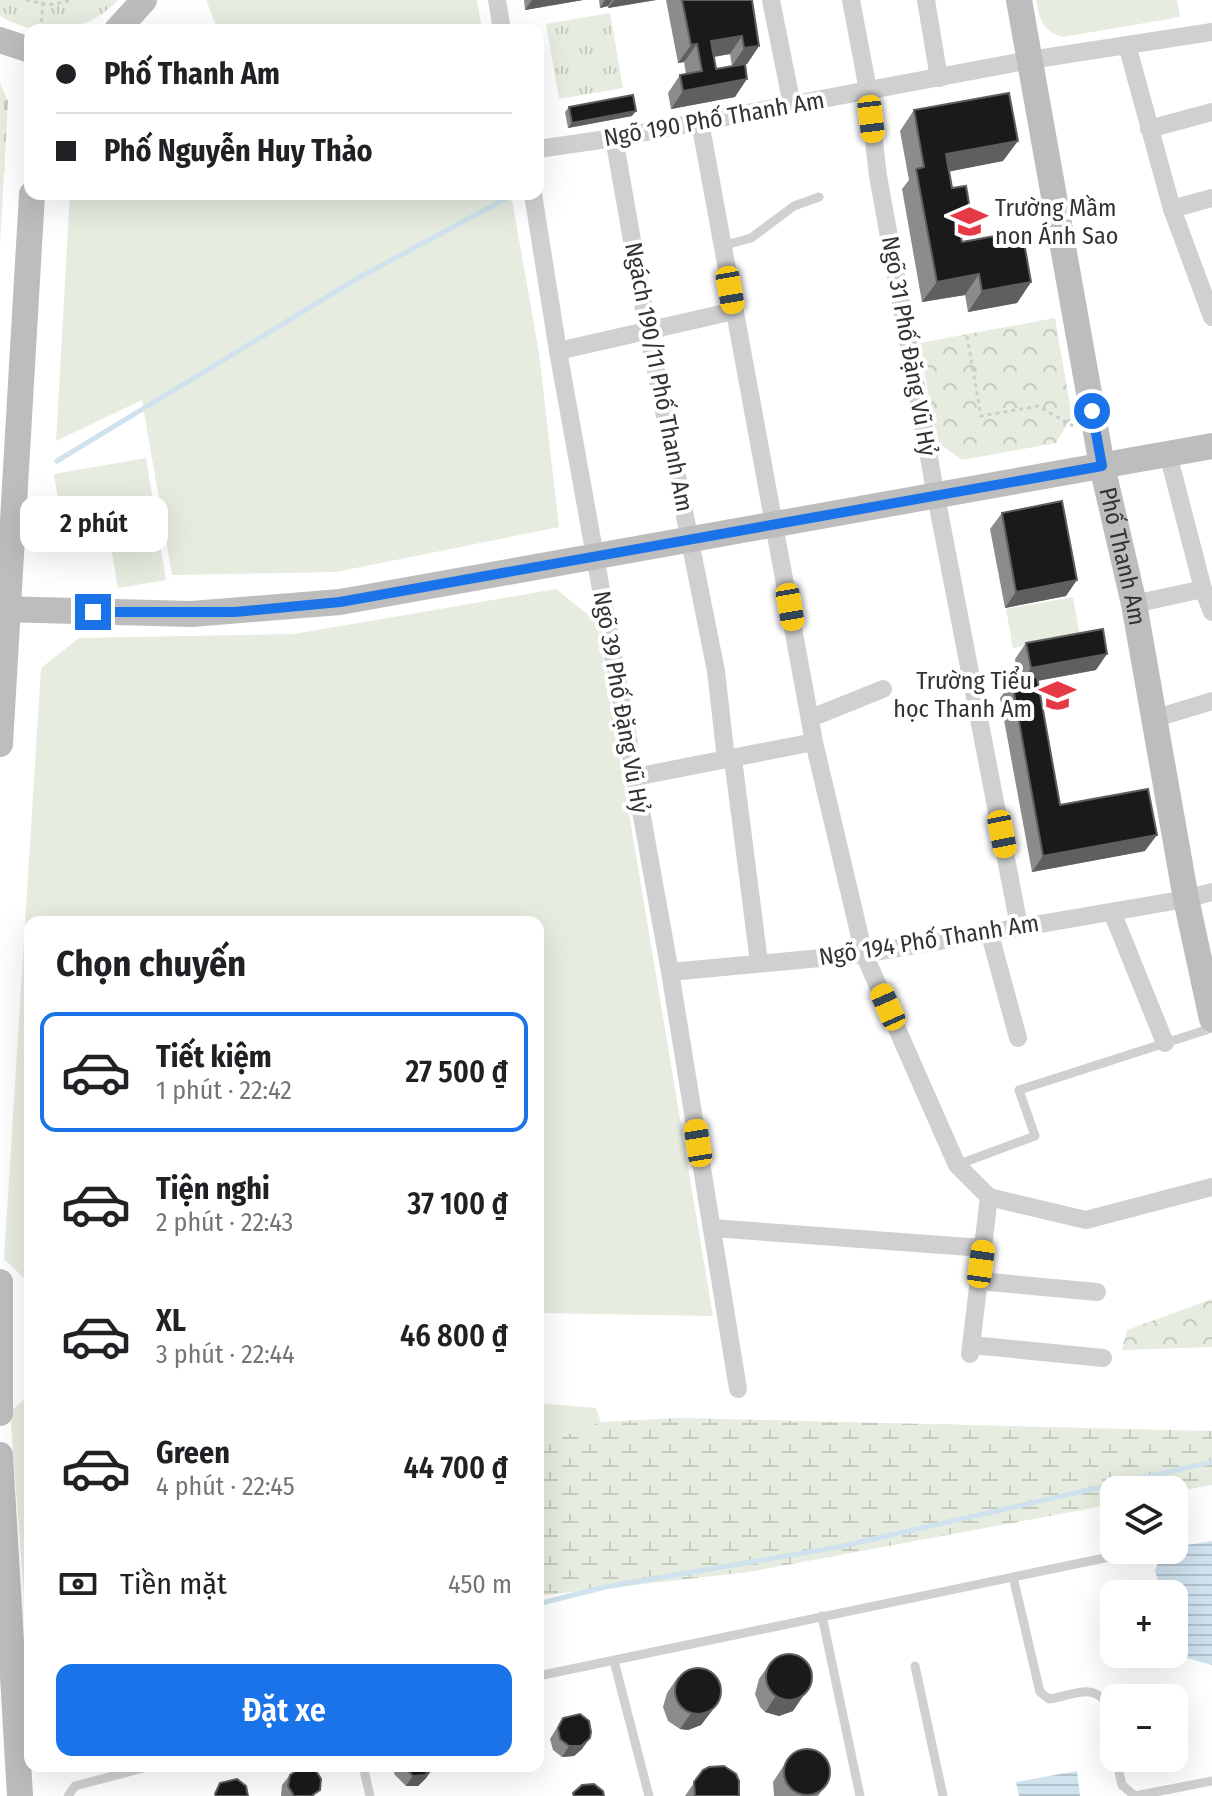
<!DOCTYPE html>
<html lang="vi">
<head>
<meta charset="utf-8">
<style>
	:root { --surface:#fff; --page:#f6f6f6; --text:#202124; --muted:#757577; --line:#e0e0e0; --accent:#1a73e8 }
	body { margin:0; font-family:"Fira Sans Condensed",sans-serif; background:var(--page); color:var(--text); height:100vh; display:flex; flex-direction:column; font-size:30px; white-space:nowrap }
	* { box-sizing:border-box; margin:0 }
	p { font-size:26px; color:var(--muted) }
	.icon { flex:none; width:44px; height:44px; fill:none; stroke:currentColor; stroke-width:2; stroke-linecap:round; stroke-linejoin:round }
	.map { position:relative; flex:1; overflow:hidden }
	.sheet { position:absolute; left:24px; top:916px; width:520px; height:856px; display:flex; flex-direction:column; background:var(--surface); border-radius:16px; box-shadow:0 8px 32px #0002 }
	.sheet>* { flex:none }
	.guide { position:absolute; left:24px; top:24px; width:520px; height:176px; border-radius:16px; box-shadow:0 8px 32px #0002; display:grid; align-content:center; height:176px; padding:0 32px; background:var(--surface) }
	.controls { position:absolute; left:1100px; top:1476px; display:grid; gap:16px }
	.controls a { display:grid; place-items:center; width:88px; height:88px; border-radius:16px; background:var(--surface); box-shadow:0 8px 32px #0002; font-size:40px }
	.end { position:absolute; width:36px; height:36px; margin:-18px; border:10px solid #1a73e8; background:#fff; box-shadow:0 0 0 4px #fff }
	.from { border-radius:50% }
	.bubble { position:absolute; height:56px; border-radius:16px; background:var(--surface); box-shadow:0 8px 32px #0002; font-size:26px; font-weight:600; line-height:56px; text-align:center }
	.car { position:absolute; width:24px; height:48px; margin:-24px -12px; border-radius:10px; box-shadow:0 0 6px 2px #0007; background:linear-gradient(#f5c518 24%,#345 0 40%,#f5c518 0 76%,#345 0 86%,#f5c518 0) }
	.guide b { display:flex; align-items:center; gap:28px; height:76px; font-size:30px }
	.guide b+b { border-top:2px solid var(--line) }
	.guide i { width:20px; height:20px; background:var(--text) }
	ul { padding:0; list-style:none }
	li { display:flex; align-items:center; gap:24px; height:120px; margin:0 16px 12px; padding:0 16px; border:4px solid transparent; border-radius:16px }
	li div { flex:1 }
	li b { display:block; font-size:30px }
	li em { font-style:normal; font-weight:600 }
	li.active { border-color:var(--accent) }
	li>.icon { width:72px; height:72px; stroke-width:1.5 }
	h2 { padding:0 32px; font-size:36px; line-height:96px }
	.pay { display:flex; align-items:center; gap:20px; height:88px; padding:0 32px; font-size:30px }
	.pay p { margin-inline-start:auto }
	.cta { display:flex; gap:16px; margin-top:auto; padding:16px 32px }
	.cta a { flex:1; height:92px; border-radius:16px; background:var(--accent); color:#fff; font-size:32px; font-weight:600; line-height:92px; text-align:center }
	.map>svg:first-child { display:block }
	.grass { fill:url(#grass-tufts) }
	.wetland { fill:url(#wetland-marsh) }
	.cemetery { fill:url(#cemetery-stones) }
	.park { fill:url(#park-crowns) }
	.garden { fill:#e6ecdf }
	.water { fill:url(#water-rules) }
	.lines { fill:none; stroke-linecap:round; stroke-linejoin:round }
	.stream { stroke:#cfe2ee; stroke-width:5 }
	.path { stroke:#cdcdcd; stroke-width:3; stroke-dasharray:4 4; stroke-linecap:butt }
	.lane { stroke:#d0d0d0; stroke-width:9 }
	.street { stroke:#d0d0d0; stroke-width:18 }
	.secondary { stroke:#bdbdbd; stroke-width:26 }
	.wall { fill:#8c8c8c; fill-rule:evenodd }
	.shaded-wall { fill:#5f5f5f }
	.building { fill:#1a1a1a; stroke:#5f5f5f; stroke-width:2 }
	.route { stroke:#1a73e8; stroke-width:10 }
	.labels { text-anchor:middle; stroke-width:8; stroke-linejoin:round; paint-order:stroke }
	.street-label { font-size:24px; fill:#333; stroke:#fff }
	.poi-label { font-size:24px; fill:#333; stroke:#fff; text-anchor:start }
</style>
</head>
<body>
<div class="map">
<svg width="1212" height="1796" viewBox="0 0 1212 1796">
	<defs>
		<pattern id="grass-tufts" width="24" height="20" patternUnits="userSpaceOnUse" patternTransform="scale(2)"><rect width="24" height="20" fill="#e6ecdf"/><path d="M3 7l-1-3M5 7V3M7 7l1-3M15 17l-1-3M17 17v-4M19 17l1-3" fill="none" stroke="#c6cbc0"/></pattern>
		<pattern id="wetland-marsh" width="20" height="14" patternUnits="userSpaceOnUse" patternTransform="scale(2)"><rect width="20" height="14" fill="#e6ecdf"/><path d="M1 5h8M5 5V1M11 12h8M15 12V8" fill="none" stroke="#c6cbc0"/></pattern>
		<pattern id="cemetery-stones" width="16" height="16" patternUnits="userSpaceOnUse" patternTransform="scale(2)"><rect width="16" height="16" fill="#e6ecdf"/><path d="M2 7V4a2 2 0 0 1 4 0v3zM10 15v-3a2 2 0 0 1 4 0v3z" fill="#c6cbc0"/></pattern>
		<pattern id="park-crowns" width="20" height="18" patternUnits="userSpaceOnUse" patternTransform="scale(2)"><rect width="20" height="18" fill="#e6ecdf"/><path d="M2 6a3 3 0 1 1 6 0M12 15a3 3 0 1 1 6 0" fill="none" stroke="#c6cbc0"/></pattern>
		<pattern id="water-rules" width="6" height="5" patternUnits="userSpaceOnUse" patternTransform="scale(2)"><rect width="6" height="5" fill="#cfe2ee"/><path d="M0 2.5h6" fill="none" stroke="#b2c2cd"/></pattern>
	</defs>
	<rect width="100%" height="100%" fill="#fff"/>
	<g class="grass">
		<path d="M0,0H118C86,34 39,39 0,16Z"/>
		<polygon points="610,13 623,88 559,99 546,24"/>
	</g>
	<polygon class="wetland" points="678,1418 1212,1431 1212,1485 1174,1492 1174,1490 1114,1490 1114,1504 749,1572 538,1596 538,1445 601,1422"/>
	<polygon class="cemetery" points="0,83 8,101 0,247"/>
	<g class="park">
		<polygon points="1055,318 1072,417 1056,443 962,460 937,442 919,343"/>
		<polygon points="1212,1299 1212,1347 1122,1350 1127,1330"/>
	</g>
	<g class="garden">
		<polygon points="206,0 477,0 482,30 218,30"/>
		<path d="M1036,0H1177L1180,17L1063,37C1043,32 1039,19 1036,0Z"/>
		<polygon points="70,194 511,194 539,353 559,527 336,572 172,575 142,400 56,441"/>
		<polygon points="146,458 166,580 118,588 110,541 66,548 54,474"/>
		<polygon points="556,589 597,622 713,1316 538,1313 538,922 30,922 30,1278 23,1277 4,1259 41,668 79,638 294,634"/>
		<polygon points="1073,597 1080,636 1013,648 1006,609"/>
		<polygon points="30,1394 30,1672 10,1412"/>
		<polygon points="538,1403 596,1408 601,1422 538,1445"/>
	</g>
	<g class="water">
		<polygon points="1212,1541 1212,1665 1187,1658 1174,1629 1174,1594 1161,1594 1155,1570 1163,1550 1174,1550 1174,1547"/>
		<polygon points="1077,1771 1080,1796 1019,1796 1016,1782"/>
	</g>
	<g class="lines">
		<g class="stream">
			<polyline points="57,461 360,277 511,196"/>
			<polyline points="538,1604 605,1587 838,1547 1212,1462"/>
		</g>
		<g class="path">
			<polyline points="26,0 49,5 72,0"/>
			<polyline points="41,30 43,0"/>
			<polyline points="967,336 981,416 1038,406 1073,426"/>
		</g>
		<g class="lane">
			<polyline points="722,246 751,238 794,206 819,197"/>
			<polyline points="957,1165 1035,1136 1019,1090 1212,1028"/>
			<path d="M1013,1577L1040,1692L1049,1699C1068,1697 1090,1683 1104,1700L1114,1746"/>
			<polyline points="822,1616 860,1796"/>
			<polyline points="614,1661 649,1796"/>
			<polyline points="915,1666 943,1796"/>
			<polyline points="538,1676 1114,1556"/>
			<polyline points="1116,1758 1122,1785 1135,1796 1212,1781"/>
			<polyline points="363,1766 370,1796"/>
			<polyline points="68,1796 75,1786 151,1766"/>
		</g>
		<g class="street">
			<polyline points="497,0 502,30"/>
			<polyline points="771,0 792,105"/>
			<polyline points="851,0 868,90 878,176 936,496 1019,926"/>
			<polyline points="926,0 939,78"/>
			<polyline points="1127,45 1172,209 1212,317"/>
			<polyline points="700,122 814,742 864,954 957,1165 989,1197"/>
			<polyline points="1149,129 1212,112"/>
			<polyline points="614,138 648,331 716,671 726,759"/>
			<polyline points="538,149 614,138 1030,60 1212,32"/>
			<polyline points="533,194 558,351 670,972 738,1389"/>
			<polyline points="1172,209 1212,198"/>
			<polyline points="558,351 734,311"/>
			<polyline points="1168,454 1203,589 1212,612"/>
			<polyline points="1134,604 1203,589"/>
			<polyline points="811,718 883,689"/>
			<polyline points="1156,718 1212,701"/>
			<polyline points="733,759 759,962"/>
			<polyline points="635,777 814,742"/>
			<polyline points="1112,912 1165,1043"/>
			<polyline points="989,931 1018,1038"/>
			<polyline points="670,972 864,954 1186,899 1212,892"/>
			<polyline points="989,1197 1086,1220 1212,1187"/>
			<polyline points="712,1228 983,1248"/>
			<polyline points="979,1281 1097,1292"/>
			<polyline points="972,1345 1103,1358"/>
			<polyline points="970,1354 989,1197"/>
		</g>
		<g class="secondary">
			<path id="s1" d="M1019,0L1102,466L1134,604L1186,899L1212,1019"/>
			<polyline points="117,30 144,0"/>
			<polyline points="0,40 30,50"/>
			<polyline points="0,609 192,614 340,602 1212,446"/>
			<polyline points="0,744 32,194"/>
			<polyline points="0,1282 0,1413"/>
			<polyline points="0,1455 20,1796"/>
		</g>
	</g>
	<g class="wall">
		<polygon points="524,0 583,0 525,10"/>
		<polygon points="599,0 656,0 608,8 608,6 600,8"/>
		<path d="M666,0H752L759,46L747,64H745L735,97L671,109L668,93L680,75L686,74L684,62L678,63ZM730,54L732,66L716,69L714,57Z"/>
		<polygon points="569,107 632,116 568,128 565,112"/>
		<polygon points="914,110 1003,161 949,171 952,188 971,215 960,231 962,242 1031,282 1017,303 968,312 965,295 922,302 902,189 909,180 900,131"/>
		<polygon points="1002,513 1066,596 1005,608 990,529"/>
		<polygon points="1026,643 1096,670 1037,681 1060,805 1145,851 1032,872 1000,698 1012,682 1019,680 1015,659"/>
		<polygon points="770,1663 793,1711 779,1716 765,1712 760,1707 755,1694 759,1679"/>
		<polygon points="678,1677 717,1704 701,1725 688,1730 680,1729 668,1721 663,1707 667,1693"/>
		<polygon points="563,1718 582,1749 574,1756 562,1757 553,1750 550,1739"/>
		<polygon points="788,1759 830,1779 818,1796 774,1796 773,1782"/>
		<polygon points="396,1766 434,1766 426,1778 418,1786 406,1786 394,1774"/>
		<polygon points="479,1766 500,1766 489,1771"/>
		<polygon points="703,1770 739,1796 685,1796"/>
		<polygon points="290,1775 315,1796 281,1796 282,1785"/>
	</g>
	<g class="shaded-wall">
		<polygon points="532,0 583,0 525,10"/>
		<polygon points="605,0 612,0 608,6 600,8"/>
		<polygon points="614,0 656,0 608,8"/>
		<polygon points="742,36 730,54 699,59 711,41"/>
		<polygon points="697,44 684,62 678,63 691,45"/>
		<polygon points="759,46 747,64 732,66 744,48"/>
		<polygon points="747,79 735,97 671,109 683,91"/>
		<polygon points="636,111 632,116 568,128 572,123"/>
		<polygon points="1018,141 1003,161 932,175 946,154"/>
		<polygon points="971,215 956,236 957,218"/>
		<polygon points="979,274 965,295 922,302 937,282"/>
		<polygon points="1031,282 1017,303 968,312 982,291"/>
		<polygon points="1077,580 1066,596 1005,608 1016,592"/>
		<polygon points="1107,654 1096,670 1020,684 1031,668"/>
		<polygon points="1157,835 1145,851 1032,872 1043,856"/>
		<polygon points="804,1695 793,1711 779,1716 765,1712 776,1696"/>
		<polygon points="717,1704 701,1725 688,1730 680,1729 691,1713"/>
		<polygon points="590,1738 582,1749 574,1756 562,1757 569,1746"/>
		<polygon points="492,1766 500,1766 489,1771"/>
		<polygon points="434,1767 426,1778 418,1786 406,1786 413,1776"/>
	</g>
	<g class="building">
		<polygon points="682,0 752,0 759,46 744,48 742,36 711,41 716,69 745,64 747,79 683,91 680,75 702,71 697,44 691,45"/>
		<polygon points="1009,93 1018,141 946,154 952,188 966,186 971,215 957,218 962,242 1022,231 1031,282 982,291 979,274 937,282 916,169 924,167 914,110"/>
		<polygon points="633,95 636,111 572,123 569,107"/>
		<polygon points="1062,501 1077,580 1016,592 1002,513"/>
		<polygon points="1103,629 1107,654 1031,668 1026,643"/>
		<polygon points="1037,677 1060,805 1148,789 1157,835 1043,856 1012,682"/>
		<circle cx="789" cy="1677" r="23"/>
		<circle cx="698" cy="1691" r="23"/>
		<polygon points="580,1714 589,1721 591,1732 590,1738 581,1746 569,1746 560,1739 558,1728 563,1718"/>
		<circle cx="807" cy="1772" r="23"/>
		<polygon points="303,1766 315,1769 321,1779 320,1790 311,1796 294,1796 288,1786 290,1775"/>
		<polygon points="404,1766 434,1766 425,1775 413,1776"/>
		<polygon points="724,1766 736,1774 739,1781 739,1796 695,1796 694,1782 703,1770 709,1767"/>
		<polygon points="237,1779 246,1786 248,1796 216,1796 215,1794 220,1783"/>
		<polygon points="594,1784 603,1791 604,1796 574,1796 573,1793 582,1785"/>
	</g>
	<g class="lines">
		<polyline class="route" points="93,612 235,612 340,602 1102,466 1092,411"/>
	</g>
	<defs>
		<symbol id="school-bare" viewBox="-9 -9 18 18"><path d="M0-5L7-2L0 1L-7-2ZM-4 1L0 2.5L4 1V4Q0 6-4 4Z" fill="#e63946" stroke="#fff" stroke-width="2.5" paint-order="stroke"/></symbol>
	</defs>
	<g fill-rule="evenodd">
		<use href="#school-bare" x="944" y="196" width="51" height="51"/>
		<use href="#school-bare" x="1032" y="670" width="51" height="51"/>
	</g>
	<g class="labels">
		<g class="street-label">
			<text transform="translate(714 119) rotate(-10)" y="8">Ngõ 190 Phố Thanh Am</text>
			<text transform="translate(909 346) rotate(80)" y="8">Ngõ 31 Phố Đặng Vũ Hỷ</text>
			<text transform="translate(659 377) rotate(79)" y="8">Ngách 190/11 Phố Thanh Am</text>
			<text dy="8" stroke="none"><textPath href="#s1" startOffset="566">Phố Thanh Am</textPath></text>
			<text transform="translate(621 702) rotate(80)" y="8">Ngõ 39 Phố Đặng Vũ Hỷ</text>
			<text transform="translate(929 940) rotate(-9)" y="8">Ngõ 194 Phố Thanh Am</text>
		</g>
		<g class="poi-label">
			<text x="995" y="216">Trường Mầm<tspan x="995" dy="28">non Ánh Sao</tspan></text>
			<text x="1032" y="689" text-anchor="end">Trường Tiểu<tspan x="1032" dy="28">học Thanh Am</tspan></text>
		</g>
	</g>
</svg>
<div class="controls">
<a><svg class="icon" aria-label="layers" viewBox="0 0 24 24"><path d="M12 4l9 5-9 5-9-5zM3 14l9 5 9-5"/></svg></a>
<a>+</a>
<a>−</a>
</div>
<i class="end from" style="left:1092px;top:411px"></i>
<i class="end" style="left:93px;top:612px"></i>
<div class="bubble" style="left:20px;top:496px;width:148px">2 phút</div>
<i class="car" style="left:871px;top:119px;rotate:173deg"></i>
<i class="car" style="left:730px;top:290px;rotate:170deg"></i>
<i class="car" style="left:790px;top:607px;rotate:170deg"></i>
<i class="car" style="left:1002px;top:834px;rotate:169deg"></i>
<i class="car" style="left:888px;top:1007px;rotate:336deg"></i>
<i class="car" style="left:698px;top:1143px;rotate:351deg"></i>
<i class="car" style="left:981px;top:1264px;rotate:8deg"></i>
<div class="guide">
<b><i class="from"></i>Phố Thanh Am</b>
<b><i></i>Phố Nguyễn Huy Thảo</b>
</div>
<section class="sheet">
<h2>Chọn chuyến</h2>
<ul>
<li class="active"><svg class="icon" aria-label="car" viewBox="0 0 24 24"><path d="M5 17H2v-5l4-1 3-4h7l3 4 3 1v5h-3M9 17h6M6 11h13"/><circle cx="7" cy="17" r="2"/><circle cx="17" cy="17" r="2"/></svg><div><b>Tiết kiệm</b><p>1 phút · 22:42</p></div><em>27 500 ₫</em></li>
<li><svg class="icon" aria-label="car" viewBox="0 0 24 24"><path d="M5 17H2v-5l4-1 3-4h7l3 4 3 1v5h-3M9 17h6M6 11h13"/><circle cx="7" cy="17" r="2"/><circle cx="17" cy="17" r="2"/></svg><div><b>Tiện nghi</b><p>2 phút · 22:43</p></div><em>37 100 ₫</em></li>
<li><svg class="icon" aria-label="car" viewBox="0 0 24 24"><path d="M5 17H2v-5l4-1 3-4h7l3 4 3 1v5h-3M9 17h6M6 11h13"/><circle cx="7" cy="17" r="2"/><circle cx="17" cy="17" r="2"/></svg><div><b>XL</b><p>3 phút · 22:44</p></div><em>46 800 ₫</em></li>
<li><svg class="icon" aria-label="car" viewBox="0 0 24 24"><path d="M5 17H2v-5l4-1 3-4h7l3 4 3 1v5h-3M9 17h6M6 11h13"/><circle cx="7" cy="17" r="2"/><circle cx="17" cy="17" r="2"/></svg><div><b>Green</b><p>4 phút · 22:45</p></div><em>44 700 ₫</em></li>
</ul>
<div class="pay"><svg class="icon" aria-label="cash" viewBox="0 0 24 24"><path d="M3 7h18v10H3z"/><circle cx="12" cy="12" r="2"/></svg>Tiền mặt<p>450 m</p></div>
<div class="cta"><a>Đặt xe</a></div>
</section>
</div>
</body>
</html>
